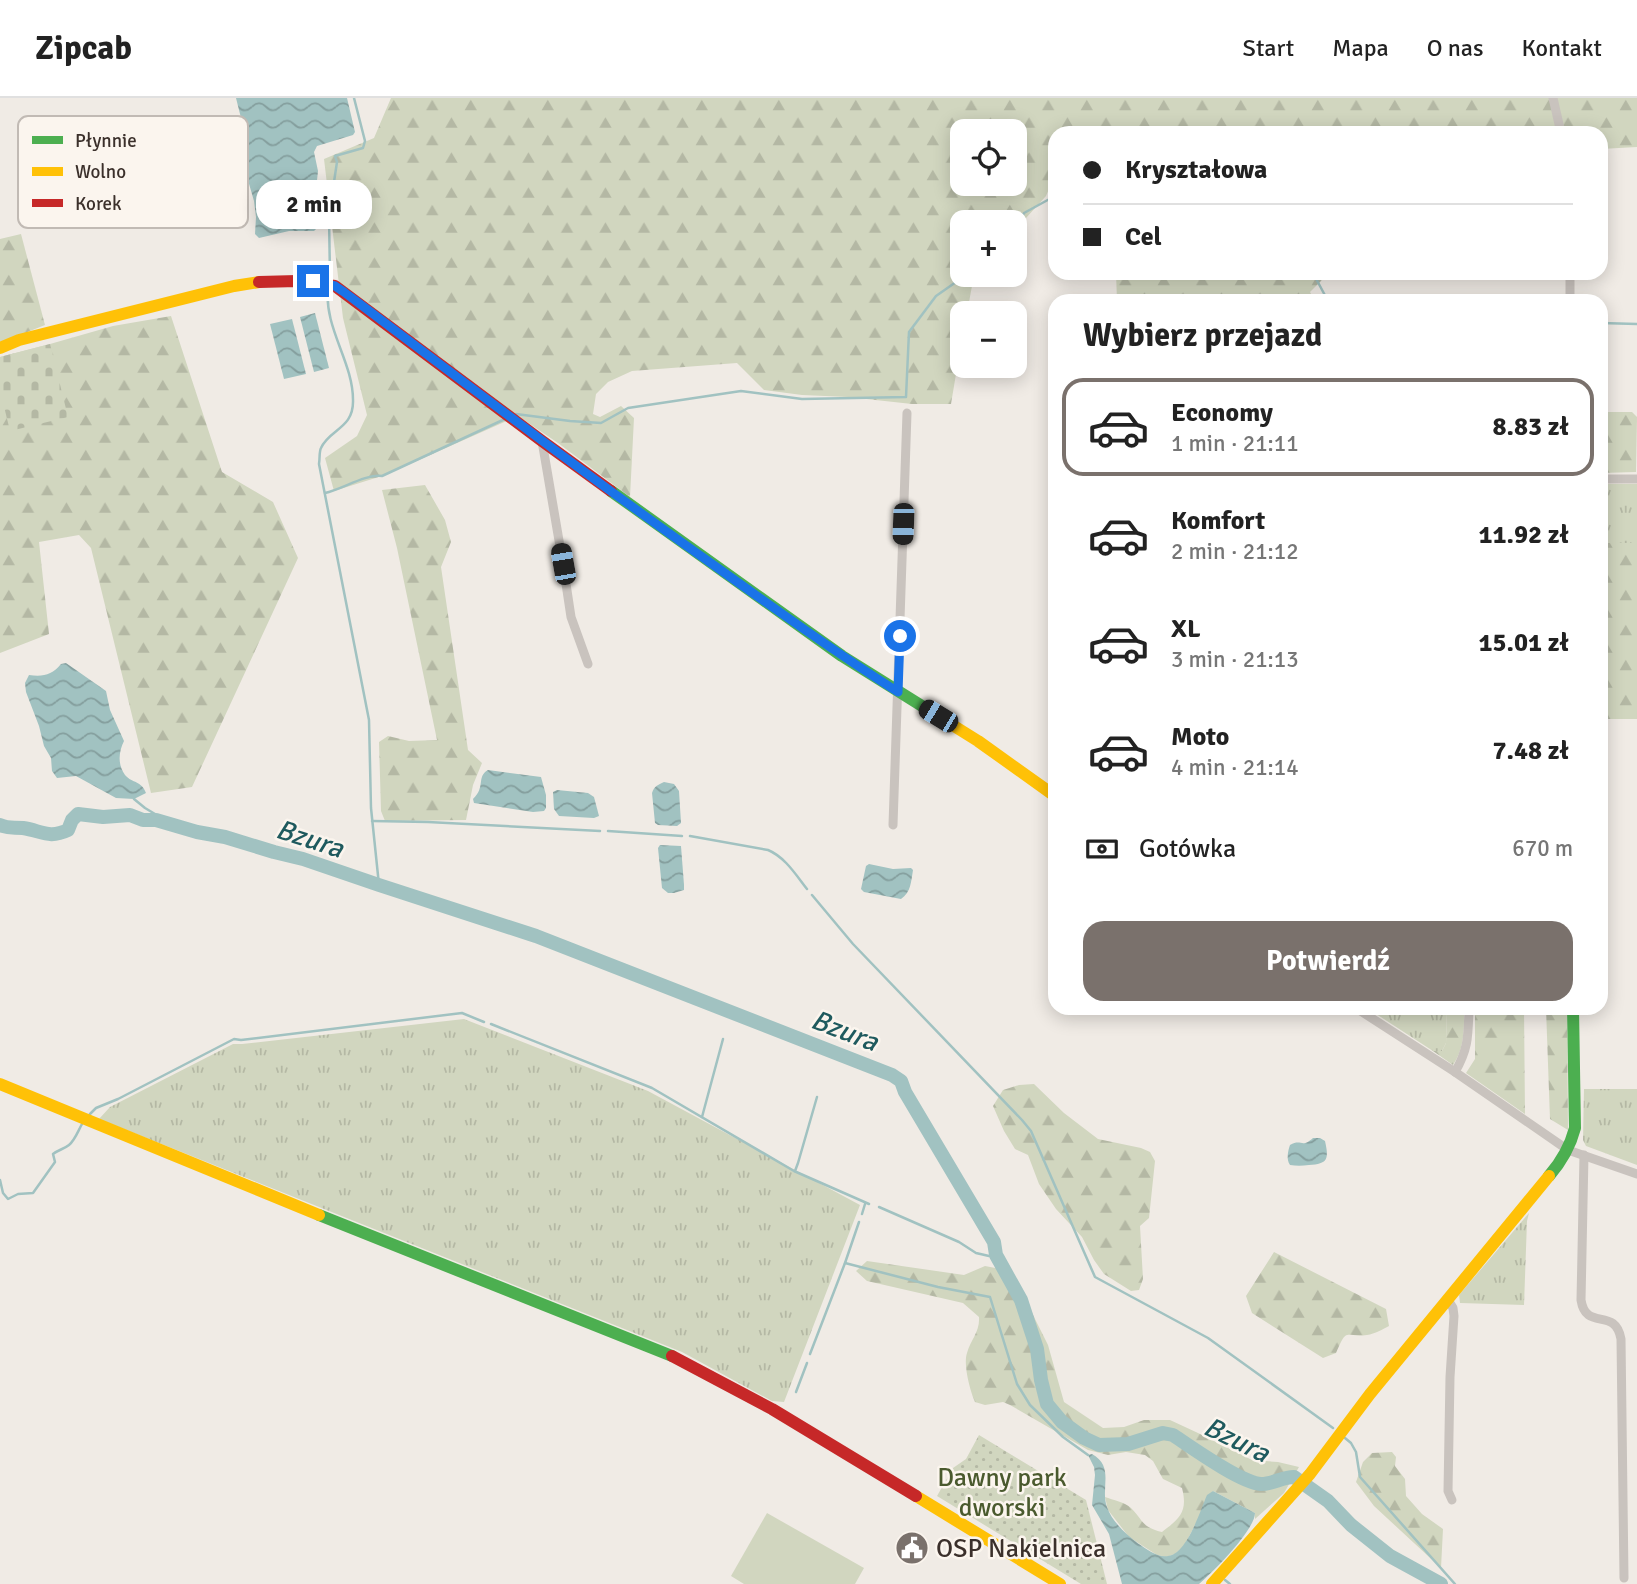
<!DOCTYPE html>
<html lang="pl">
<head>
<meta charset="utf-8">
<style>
	:root { --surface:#fff; --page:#f2f2f2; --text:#222; --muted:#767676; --line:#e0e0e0; --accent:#7a716c }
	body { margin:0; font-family:Signika,sans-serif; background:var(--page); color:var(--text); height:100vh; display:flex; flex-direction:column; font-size:26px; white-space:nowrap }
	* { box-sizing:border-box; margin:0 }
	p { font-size:23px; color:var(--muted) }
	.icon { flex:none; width:38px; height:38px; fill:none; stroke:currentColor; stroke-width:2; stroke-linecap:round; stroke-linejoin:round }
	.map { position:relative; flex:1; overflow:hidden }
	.side { position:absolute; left:1048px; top:196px; width:560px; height:721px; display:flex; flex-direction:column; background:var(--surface); border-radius:21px; box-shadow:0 4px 18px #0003 }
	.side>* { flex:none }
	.hud { position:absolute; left:1048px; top:28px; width:560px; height:154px; border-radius:21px; box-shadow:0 4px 18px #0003; display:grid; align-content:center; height:154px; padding:0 35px; background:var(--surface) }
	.fabs { position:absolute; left:950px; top:21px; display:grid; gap:14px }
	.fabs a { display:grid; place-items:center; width:77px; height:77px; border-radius:14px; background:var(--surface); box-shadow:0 4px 18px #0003; font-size:35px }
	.end { position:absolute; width:32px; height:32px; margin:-16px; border:9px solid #1a73e8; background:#fff; box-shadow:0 0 0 4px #fff }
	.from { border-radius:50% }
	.bubble { position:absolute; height:49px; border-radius:21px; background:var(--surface); box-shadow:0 4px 18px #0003; font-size:23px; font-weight:700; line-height:49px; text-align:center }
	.car { position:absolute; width:21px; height:42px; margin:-21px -10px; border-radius:9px; box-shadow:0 0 5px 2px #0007; background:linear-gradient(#222 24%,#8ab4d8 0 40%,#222 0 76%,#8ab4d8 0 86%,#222 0) }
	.hud b { display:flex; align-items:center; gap:24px; height:66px; font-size:26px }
	.hud b+b { border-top:2px solid var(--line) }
	.hud i { width:18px; height:18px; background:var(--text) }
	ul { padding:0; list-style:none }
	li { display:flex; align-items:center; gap:21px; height:98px; margin:0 14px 10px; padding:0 21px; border:4px solid transparent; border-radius:21px }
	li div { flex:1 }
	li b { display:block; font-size:26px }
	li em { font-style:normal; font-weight:700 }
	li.active { border-color:var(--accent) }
	li>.icon { width:63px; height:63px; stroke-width:1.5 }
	h2 { padding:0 35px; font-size:32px; line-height:84px }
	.pay { display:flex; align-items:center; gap:18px; height:77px; padding:0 35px; font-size:26px }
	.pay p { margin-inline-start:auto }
	.primary-button { display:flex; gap:14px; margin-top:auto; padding:14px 35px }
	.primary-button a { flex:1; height:80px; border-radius:21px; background:var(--accent); color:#fff; font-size:28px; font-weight:700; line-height:80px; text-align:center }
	header { display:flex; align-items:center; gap:42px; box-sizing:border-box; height:98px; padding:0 35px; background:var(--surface); border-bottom:2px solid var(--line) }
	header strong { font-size:33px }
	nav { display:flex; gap:38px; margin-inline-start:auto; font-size:24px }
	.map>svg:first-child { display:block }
	.grass { fill:url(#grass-tufts) }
	.forest { fill:url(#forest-firs); fill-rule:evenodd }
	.cemetery { fill:url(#cemetery-stones) }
	.park { fill:url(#park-dots) }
	.garden { fill:#d1d6bf }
	.water { fill:url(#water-waves) }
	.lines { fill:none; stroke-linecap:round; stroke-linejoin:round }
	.stream { stroke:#a1c2c1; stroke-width:2.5 }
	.river { stroke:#a1c2c1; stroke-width:14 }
	.street { stroke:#c9c3be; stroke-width:9 }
	.fast { stroke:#4caf50; stroke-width:12 }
	.slow { stroke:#ffc107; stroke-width:12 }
	.jam { stroke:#c62828; stroke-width:12 }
	.route { stroke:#1a73e8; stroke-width:9 }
	.labels { text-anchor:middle; stroke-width:5; stroke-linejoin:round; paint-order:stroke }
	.park-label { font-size:26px; fill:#4a5a2e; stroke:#fbf5ee }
	.poi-label { font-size:26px; fill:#3b302b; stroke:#fbf5ee; text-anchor:start }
	.water-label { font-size:28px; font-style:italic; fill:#1f5a5e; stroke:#fbf5ee }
	.key { fill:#fbf5ee; stroke:#c1bab4; stroke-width:2 }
	.key-label { font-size:19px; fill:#3b302b }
</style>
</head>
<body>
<header>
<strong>Zipcab</strong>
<nav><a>Start</a><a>Mapa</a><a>O nas</a><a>Kontakt</a></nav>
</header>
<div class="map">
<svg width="1637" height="1486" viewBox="0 0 1637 1486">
	<defs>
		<pattern id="grass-tufts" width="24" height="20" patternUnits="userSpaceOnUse" patternTransform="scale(1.75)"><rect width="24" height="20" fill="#d1d6bf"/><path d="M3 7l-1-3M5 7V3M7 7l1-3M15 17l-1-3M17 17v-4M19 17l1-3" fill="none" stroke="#b4b8a4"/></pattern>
		<pattern id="forest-firs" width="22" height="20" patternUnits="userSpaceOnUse" patternTransform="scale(1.75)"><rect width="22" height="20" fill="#d1d6bf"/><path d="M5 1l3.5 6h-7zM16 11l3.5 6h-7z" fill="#b4b8a4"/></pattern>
		<pattern id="cemetery-stones" width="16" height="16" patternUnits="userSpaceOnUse" patternTransform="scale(1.75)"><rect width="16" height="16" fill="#d1d6bf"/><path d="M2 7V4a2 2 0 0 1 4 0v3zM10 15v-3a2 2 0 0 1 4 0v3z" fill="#b4b8a4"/></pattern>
		<pattern id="park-dots" width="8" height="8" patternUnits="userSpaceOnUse" patternTransform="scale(1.75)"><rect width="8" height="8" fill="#d1d6bf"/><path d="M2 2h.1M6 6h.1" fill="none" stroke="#b4b8a4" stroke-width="1.8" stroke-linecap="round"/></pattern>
		<pattern id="water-waves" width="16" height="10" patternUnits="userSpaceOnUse" patternTransform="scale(1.75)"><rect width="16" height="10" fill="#a1c2c1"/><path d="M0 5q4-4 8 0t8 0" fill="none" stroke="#849e9d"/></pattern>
	</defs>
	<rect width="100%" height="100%" fill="#f0ebe5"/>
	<g class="grass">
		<rect x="1601" y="386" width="36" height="59"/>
		<polygon points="1367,910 1447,910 1446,945 1442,953 1433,953"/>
		<polygon points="464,921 648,993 860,1107 784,1304 772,1303 682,1254 99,1021 110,1009 233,946 242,946"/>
		<polygon points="1584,991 1637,991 1637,1067 1586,1048 1583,1042"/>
		<polygon points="1529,1115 1527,1123 1524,1207 1460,1205 1459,1197"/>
	</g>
	<g class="forest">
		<path d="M391,0H1637V49L1601,51V35H1055V77L1046,98L1015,132V124H962V177H974L967,215H962V240L951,306H912L848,299L802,297L764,292L737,265L632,273L608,284L596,296L593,316L600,319L621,308L634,320L630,399L558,345L518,318L385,377L334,393L325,360L357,338L367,317L343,220L324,61L374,40ZM962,33H1015V86H962Z"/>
		<polygon points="21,136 45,227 0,245 0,141"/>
		<polygon points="1116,175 1329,175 1310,194 1315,203 1117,203"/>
		<polygon points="171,218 222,374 273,404 298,460 192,689 151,695 91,450 79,437 39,444 49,536 0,555 0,259 50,246 113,228"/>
		<polygon points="1601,314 1632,314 1637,319 1636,374 1601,375"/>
		<polygon points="425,387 445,422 451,444 441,469 468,652 482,665 473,687 466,722 385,723 381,713 379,644 388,638 409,643 437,642 397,450 382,392"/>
		<rect x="1601" y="445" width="36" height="176"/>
		<path d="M1447,910H1464C1464,930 1465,950 1453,967L1433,953H1442L1446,945Z"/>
		<polygon points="1475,910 1524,910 1525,1016 1466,975 1475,961"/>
		<polygon points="1546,910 1567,910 1568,1032 1550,1021"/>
		<polygon points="1034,986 1064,1015 1098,1041 1141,1050 1150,1054 1155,1063 1149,1120 1140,1128 1143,1181 1139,1192 1131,1193 1104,1176 1094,1162 1082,1139 1056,1111 1039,1086 1028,1057 1015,1051 1004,1033 993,1008 1003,992 1019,987"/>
		<path d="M1274,1154L1386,1211L1389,1228C1383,1231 1375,1236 1367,1237C1344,1240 1348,1228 1336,1255L1323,1260L1252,1215L1246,1198Z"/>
		<path d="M867,1163L964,1177L985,1168L1011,1173L1048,1247L1064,1304L1103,1330L1124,1329L1144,1322H1170L1198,1335L1252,1362L1278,1364L1299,1369L1284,1395L1255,1421V1415L1213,1393L1184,1448L1175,1456L1166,1459L1157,1457L1129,1439L1108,1412L1105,1399C1113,1402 1125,1404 1131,1410C1144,1423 1141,1429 1162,1434C1180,1420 1188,1414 1182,1390L1163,1381L1153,1363L1145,1357L1126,1354L1108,1357L1088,1352L1010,1307L1003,1304L985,1307L975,1304C970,1292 963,1267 967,1255C971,1241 980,1234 979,1219L963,1205L867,1183L856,1173Z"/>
		<polygon points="1392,1354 1396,1359 1395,1368 1405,1381 1406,1398 1422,1416 1443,1431 1441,1470 1374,1408 1356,1384 1363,1364 1372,1355"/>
	</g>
	<polygon class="cemetery" points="50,246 68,319 10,333 0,292 0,259"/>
	<polygon class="park" points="979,1337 1086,1402 1107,1486 1081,1486 937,1398 953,1370 966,1361"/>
	<polygon class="garden" points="767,1415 864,1470 855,1486 744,1486 731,1478"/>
	<g class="water">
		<polygon points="236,0 347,0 355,34 353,37 317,48 314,54 318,73 313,120 317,130 314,133 289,133 259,140 255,136 256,119 254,103 247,79 241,20"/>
		<polygon points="315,215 329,270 314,274 300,219"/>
		<polygon points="292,221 306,276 284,281 270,226"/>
		<path d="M66,565L106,593L110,612L124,643C119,653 117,666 125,677C133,686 141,682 146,695L134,701L116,700L76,678L57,680L52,673L51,660L44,648L39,628L26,594L25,585L29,577C43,579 52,577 61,566Z"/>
		<path d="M488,672L541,679L546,697V710L544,713L533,714L474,705L473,701C486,689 476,679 488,672Z"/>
		<path d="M664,684L674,686L679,693L681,725L677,728L658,727L655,725L652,695C654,688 658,687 664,684Z"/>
		<polygon points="557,692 588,695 594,699 599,718 594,720 559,718 554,711 553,694"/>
		<polygon points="660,747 681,748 684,787 684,792 674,795 668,795 662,790 658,750"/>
		<path d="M869,766L893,771L911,770L913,772C911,784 911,794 901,801L864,794L861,791L866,768Z"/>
		<path d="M1313,1040H1320L1325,1043C1329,1061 1328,1066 1309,1067C1302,1068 1296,1068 1290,1067C1286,1061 1288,1053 1290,1047C1302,1040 1301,1051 1313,1040Z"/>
		<path d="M1092,1356C1115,1369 1100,1390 1107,1409C1112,1424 1127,1437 1139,1446C1146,1451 1158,1460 1168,1458C1187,1456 1200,1413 1207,1397L1213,1393L1255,1415C1255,1432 1213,1474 1199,1486H1122L1109,1436L1092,1407L1095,1377L1094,1369L1088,1357Z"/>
	</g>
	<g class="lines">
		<g class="stream">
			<polyline points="1015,133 1024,115 1055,98"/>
			<polyline points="1313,175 1328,203"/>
			<polyline points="330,180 329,117 337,64 335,58 363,50 365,43 354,0"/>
			<path d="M328,191C324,230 353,264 353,302C354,331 329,331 321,350C319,354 320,360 319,366L369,622L371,710L379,787"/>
			<polyline points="1601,225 1637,226"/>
			<polyline points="516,316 570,323 601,325 628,310 741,293 802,301 906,299 909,234 936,198 966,177"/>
			<path d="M325,395C343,391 365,376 382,378L505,321"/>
			<polyline points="134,701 145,710 155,716 156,722"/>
			<polyline points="372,723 428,724 600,733"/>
			<polyline points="608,733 682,738"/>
			<path d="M690,738L768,752C785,759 796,777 807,791"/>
			<polyline points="812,797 853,846 1022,1022 1031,1033 1095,1179 1208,1240 1333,1330"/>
			<polyline points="491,926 652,990 794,1073 869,1106"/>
			<polyline points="90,1016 96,1010 118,1001 234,941 241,942 462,915 484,924"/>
			<polyline points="702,1019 723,941"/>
			<polyline points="795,1073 798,1065 817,999"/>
			<path d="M0,1082L3,1095L8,1101L18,1096L33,1095L55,1064L53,1056C58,1052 64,1051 69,1047C75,1042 78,1033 82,1026"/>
			<polyline points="879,1109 959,1144 976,1155 989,1158 996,1157"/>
			<polyline points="862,1116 865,1106"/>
			<polyline points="845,1165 938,1189 990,1199 1017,1286 1030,1307 1063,1339 1088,1357"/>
			<polyline points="810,1256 845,1165 859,1124"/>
			<polyline points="796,1294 807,1265"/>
			<polyline points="1345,1340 1351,1345 1356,1354 1360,1379 1455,1486"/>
			<polyline points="1225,1482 1230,1486"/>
		</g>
		<path class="river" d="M0,727C8,731 14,729 23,730C42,733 49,741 68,732L72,722L78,716L103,719L130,717L143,722H156L197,734L225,739L274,754L303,761L379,787L536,838L892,977L901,983L905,994L994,1144L996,1157L1021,1202L1037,1251L1041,1282L1047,1306L1062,1324L1084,1340L1099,1347L1128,1346L1163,1335L1173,1337C1191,1349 1241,1385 1261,1386C1273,1386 1282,1379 1294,1379L1328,1403L1351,1427L1390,1458L1441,1486"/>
		<g class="street">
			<polyline points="1553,0 1561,35"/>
			<polyline points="1570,203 1570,175"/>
			<polyline points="542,343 563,466 571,519 588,566"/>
			<polyline points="1601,381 1637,381"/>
			<polyline points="893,727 907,315"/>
			<polyline points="1356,910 1455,974 1568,1052 1637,1076"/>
			<path d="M1455,974C1469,950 1468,937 1469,910"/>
			<path d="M1584,1057L1581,1202C1586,1234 1615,1208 1621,1241L1624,1480"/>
			<polyline points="1448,1202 1453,1210 1454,1218 1450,1279 1448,1393 1452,1402"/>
		</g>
		<g class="fast">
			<polyline points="611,393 842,558 946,623"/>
			<path d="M1549,1078C1562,1063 1570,1049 1575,1030L1573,910"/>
			<polyline points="319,1117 672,1258"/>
		</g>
		<g class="slow">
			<polyline points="0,250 19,242 234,188 259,184"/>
			<polyline points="946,623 978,643 1055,698"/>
			<polyline points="0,986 319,1117"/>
			<polyline points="916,1398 1060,1486"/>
			<polyline points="1212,1486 1310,1376 1370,1296 1549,1078"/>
		</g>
		<g class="jam">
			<polyline points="259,184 297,183 335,188 542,343 611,393"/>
			<polyline points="672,1258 772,1311 916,1398"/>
		</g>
	</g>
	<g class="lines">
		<path class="route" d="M313,183L335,188L344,194C466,286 589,379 715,468C775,511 835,554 898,594L900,538"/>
	</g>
	<defs>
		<symbol id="civic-disc" viewBox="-11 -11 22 22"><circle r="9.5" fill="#7a716c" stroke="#fbf5ee"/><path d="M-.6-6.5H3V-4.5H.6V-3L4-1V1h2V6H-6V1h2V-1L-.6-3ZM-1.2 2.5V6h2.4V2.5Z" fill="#fff"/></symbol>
	</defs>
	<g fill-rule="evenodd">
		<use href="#civic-disc" x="893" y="1431" width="38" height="38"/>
	</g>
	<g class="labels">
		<g class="park-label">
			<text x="1002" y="1388">Dawny park<tspan x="1002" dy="30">dworski</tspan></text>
		</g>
		<g class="poi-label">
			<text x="936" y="1459">OSP Nakielnica</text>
		</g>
		<g class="water-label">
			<text transform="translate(310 740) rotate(18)" y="10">Bzura</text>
			<text transform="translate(845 932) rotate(21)" y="10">Bzura</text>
			<text transform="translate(1237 1341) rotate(26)" y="10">Bzura</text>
		</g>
	</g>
	<rect x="18" y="18" width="230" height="112" rx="10" class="key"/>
	<rect x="32" y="38" width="31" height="8" fill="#4caf50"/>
	<rect x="32" y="69" width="31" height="9" fill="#ffc107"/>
	<rect x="32" y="101" width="31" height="8" fill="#c62828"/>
	<g class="key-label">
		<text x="75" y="49">Płynnie</text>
		<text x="75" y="80">Wolno</text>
		<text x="75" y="112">Korek</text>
	</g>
</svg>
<div class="fabs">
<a><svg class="icon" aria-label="locate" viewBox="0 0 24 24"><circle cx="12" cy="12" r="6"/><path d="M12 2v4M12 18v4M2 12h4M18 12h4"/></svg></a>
<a>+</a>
<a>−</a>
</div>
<i class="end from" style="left:900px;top:538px"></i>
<i class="end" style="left:313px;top:183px"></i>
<div class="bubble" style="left:256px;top:82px;width:116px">2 min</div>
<i class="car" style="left:903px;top:426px;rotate:182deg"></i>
<i class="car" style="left:563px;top:466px;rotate:350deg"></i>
<i class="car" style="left:938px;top:618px;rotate:301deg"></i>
<div class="hud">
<b><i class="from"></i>Kryształowa</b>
<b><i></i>Cel</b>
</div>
<section class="side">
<h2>Wybierz przejazd</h2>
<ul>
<li class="active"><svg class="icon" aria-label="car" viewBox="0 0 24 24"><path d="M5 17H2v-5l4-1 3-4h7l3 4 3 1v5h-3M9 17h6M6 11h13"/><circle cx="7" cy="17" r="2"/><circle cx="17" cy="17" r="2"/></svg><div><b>Economy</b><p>1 min · 21:11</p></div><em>8.83 zł</em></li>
<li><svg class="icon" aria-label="car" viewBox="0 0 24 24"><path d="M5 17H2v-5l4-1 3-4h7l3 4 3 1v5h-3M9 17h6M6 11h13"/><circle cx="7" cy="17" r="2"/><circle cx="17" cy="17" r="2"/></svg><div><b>Komfort</b><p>2 min · 21:12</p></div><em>11.92 zł</em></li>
<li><svg class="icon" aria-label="car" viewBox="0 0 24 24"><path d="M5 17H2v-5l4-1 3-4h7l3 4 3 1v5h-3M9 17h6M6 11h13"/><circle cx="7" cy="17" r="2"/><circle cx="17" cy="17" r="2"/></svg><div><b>XL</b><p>3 min · 21:13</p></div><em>15.01 zł</em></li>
<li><svg class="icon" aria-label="car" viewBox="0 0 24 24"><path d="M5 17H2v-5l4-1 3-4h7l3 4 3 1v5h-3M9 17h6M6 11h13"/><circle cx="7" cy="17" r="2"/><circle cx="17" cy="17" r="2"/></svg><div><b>Moto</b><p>4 min · 21:14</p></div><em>7.48 zł</em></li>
</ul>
<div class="pay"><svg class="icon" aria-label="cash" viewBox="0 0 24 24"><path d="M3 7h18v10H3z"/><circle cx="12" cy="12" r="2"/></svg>Gotówka<p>670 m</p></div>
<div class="primary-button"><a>Potwierdź</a></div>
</section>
</div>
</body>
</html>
